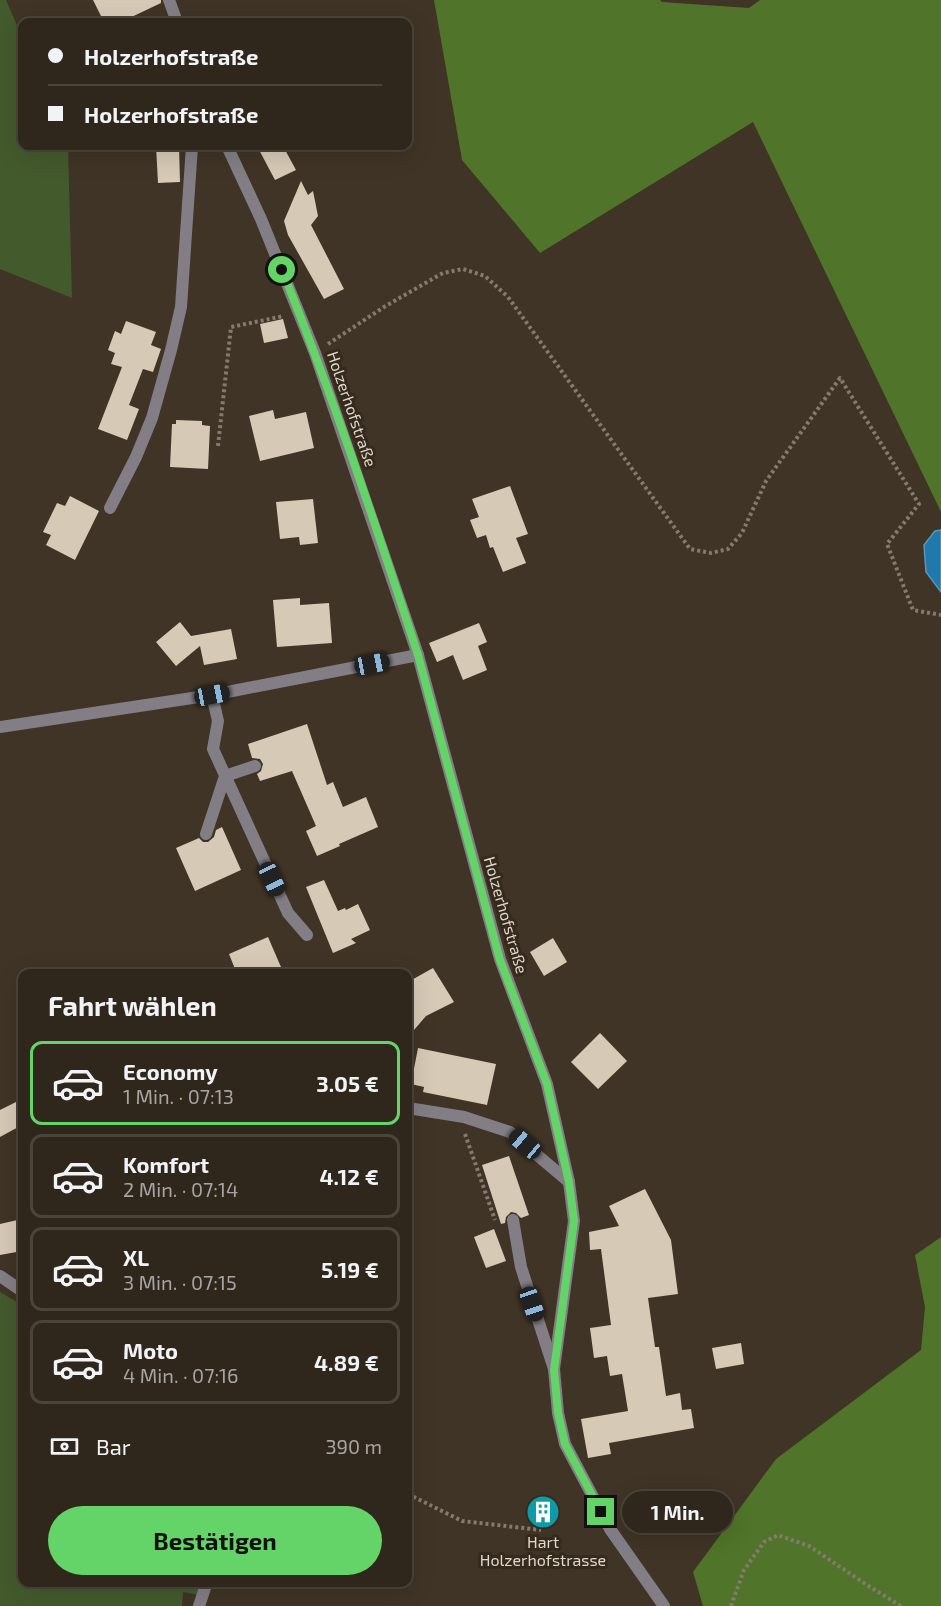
<!DOCTYPE html>
<html lang="de">
<head>
<meta charset="utf-8">
<style>
	:root { --surface:#2f271c; --page:#372f25; --text:#f1f3f6; --muted:#a7a5a3; --line:#4a443b; --accent:#64d468 }
	body { margin:0; font-family:"Exo 2",sans-serif; background:var(--page); color:var(--text); height:100vh; display:flex; flex-direction:column; font-size:22px; white-space:nowrap }
	* { box-sizing:border-box; margin:0 }
	p { font-size:20px; color:var(--muted) }
	.icon { flex:none; width:33px; height:33px; fill:none; stroke:currentColor; stroke-width:2; stroke-linecap:round; stroke-linejoin:round }
	.map { position:relative; flex:1; overflow:hidden }
	.panel { position:absolute; left:18px; top:969px; width:394px; height:618px; display:flex; flex-direction:column; background:var(--surface); border-radius:12px; box-shadow:0 6px 24px #0002,0 0 0 2px var(--line) }
	.panel>* { flex:none }
	.hud { position:absolute; left:18px; top:18px; width:394px; height:132px; border-radius:12px; box-shadow:0 6px 24px #0002,0 0 0 2px var(--line); display:grid; align-content:center; height:132px; padding:0 30px; background:var(--surface) }
	.end { position:absolute; width:27px; height:27px; margin:-14px; border:8px solid #64d468; background:#111; box-shadow:0 0 0 3px #111 }
	.from { border-radius:50% }
	.bubble { position:absolute; height:42px; border-radius:21px; background:var(--surface); box-shadow:0 6px 24px #0002,0 0 0 2px var(--line); font-size:20px; font-weight:700; line-height:42px; text-align:center }
	.car { position:absolute; width:18px; height:36px; margin:-18px -9px; border-radius:8px; box-shadow:0 0 4px 2px #0007; background:linear-gradient(#222 24%,#8ab4d8 0 40%,#222 0 76%,#8ab4d8 0 86%,#222 0) }
	.hud b { display:flex; align-items:center; gap:21px; height:57px; font-size:22px }
	.hud b+b { border-top:2px solid var(--line) }
	.hud i { width:15px; height:15px; background:var(--text) }
	ul { padding:0; list-style:none }
	li { display:flex; align-items:center; gap:18px; height:84px; margin:0 12px 9px; padding:0 18px; border:3px solid var(--line); border-radius:12px }
	li div { flex:1 }
	li b { display:block; font-size:22px }
	li em { font-style:normal; font-weight:700 }
	li.selected { border-color:var(--accent) }
	li>.icon { width:54px; height:54px; stroke-width:1.5 }
	h2 { padding:0 30px; font-size:27px; line-height:72px }
	.pay { display:flex; align-items:center; gap:15px; height:66px; padding:0 30px; font-size:22px }
	.pay p { margin-inline-start:auto }
	.action { display:flex; gap:12px; margin-top:auto; padding:12px 30px }
	.action a { flex:1; height:69px; border-radius:36px; background:var(--accent); color:#111; font-size:24px; font-weight:700; line-height:69px; text-align:center }
	.map>svg:first-child { display:block }
	.green { fill:#435a2d }
	.forest { fill:#507429 }
	.water { fill:#1f7aab; stroke:#5996b6; stroke-width:1.5 }
	.building { fill:#d6c9b6 }
	.lines { fill:none; stroke-linecap:round; stroke-linejoin:round }
	.path { stroke:#847a6e; stroke-width:4; stroke-dasharray:3 3; stroke-linecap:butt }
	.lane { stroke:#837e86; stroke-width:12 }
	.street { stroke:#837e86; stroke-width:12 }
	.route { stroke:#64d468; stroke-width:8 }
	.labels { text-anchor:middle; stroke-width:6; stroke-linejoin:round; paint-order:stroke }
	.street-label { font-size:16px; fill:#dfd8cf; stroke:#352a1b }
	.poi-label { font-size:16px; fill:#dfd8cf; stroke:#352a1b }
</style>
</head>
<body>
<div class="map">
<svg width="941" height="1606" viewBox="0 0 941 1606">
	<rect width="100%" height="100%" fill="#3f3425"/>
	<g class="green">
		<polygon points="0,0 6,0 22,37 22,146 68,146 72,298 0,269"/>
		<polygon points="0,1292 22,1305 22,1582 202,1583 199,1595 183,1592 182,1606 0,1606"/>
	</g>
	<g class="forest">
		<polygon points="434,0 660,0 662,2 749,8 760,0 941,0 941,512 753,122 540,253 462,160"/>
		<polygon points="941,1237 941,1606 703,1606 693,1572 776,1459 921,1350 925,1307 915,1255"/>
	</g>
	<polygon class="water" points="941,530 941,592 926,572 924,545 935,531"/>
	<g class="building">
		<polygon points="93,0 161,0 161,3 121,22 104,22"/>
		<polygon points="156,146 179,146 180,182 158,183"/>
		<polygon points="257,146 283,146 296,170 275,180"/>
		<polygon points="301,181 308,195 313,191 318,216 311,225 344,289 324,299 288,235 284,221"/>
		<polygon points="283,319 288,338 264,343 260,324"/>
		<polygon points="126,321 156,332 151,345 161,349 153,372 143,369 129,405 139,409 127,440 98,429 122,367 111,364 115,353 108,350 115,331 121,334"/>
		<polygon points="273,410 275,419 306,412 314,448 260,461 249,416"/>
		<polygon points="176,420 202,421 202,425 210,426 208,469 170,467 172,424 176,424"/>
		<polygon points="510,486 528,534 516,538 526,563 503,572 493,547 490,548 486,535 477,538 470,520 479,517 472,499"/>
		<polygon points="70,496 99,511 75,560 46,545 51,535 43,532 57,503 65,506"/>
		<polygon points="313,499 318,543 300,545 299,537 280,539 276,502"/>
		<polygon points="300,598 300,605 329,603 332,643 277,647 273,600"/>
		<polygon points="180,622 191,636 231,629 237,659 204,665 200,646 176,666 156,642"/>
		<polygon points="479,623 487,642 478,646 487,670 463,680 453,655 437,662 429,643"/>
		<polygon points="307,724 327,785 333,782 343,807 366,797 378,827 339,844 340,846 317,856 306,831 316,826 292,771 260,781 257,774 261,771 263,764 260,759 252,758 248,744"/>
		<polygon points="222,827 241,870 195,891 176,848 199,838 203,842 208,842 214,837 216,830"/>
		<polygon points="324,880 338,911 345,908 346,910 358,904 370,930 351,939 356,943 333,953 306,887"/>
		<polygon points="268,937 284,974 237,974 229,954"/>
		<polygon points="553,938 567,962 544,976 530,952"/>
		<polygon points="433,968 454,1002 426,1016 408,1037 408,982"/>
		<polygon points="600,1033 627,1061 598,1089 571,1062"/>
		<polygon points="418,1048 496,1064 487,1105 423,1092 424,1087 411,1084"/>
		<polygon points="22,1099 22,1125 0,1137 0,1110"/>
		<polygon points="509,1156 529,1215 521,1218 516,1213 511,1212 506,1217 505,1223 501,1224 482,1165"/>
		<polygon points="645,1189 671,1240 678,1294 648,1298 655,1347 659,1347 666,1396 680,1393 682,1410 691,1409 694,1428 609,1443 611,1454 588,1458 581,1419 628,1411 622,1374 610,1376 607,1356 594,1358 590,1328 611,1325 601,1249 590,1250 589,1232 619,1226 609,1206"/>
		<polygon points="22,1219 22,1251 0,1255 0,1224"/>
		<polygon points="494,1229 506,1261 486,1268 474,1237"/>
		<polygon points="741,1343 744,1364 716,1369 712,1348"/>
		<polygon points="536,1500 557,1508 550,1524 530,1516"/>
	</g>
	<g class="lines">
		<g class="path">
			<polyline points="328,344 384,307 443,273 463,269 485,276 508,297 690,549 711,553 728,549 742,533 766,481 840,378 919,504 887,544 913,610 941,615"/>
			<polyline points="218,446 231,327 284,316"/>
			<polyline points="465,1134 495,1220"/>
			<polyline points="408,1494 462,1521 541,1530"/>
			<polyline points="731,1606 744,1570 764,1542 778,1535 809,1546 867,1585 901,1606"/>
		</g>
		<g class="lane">
			<polyline points="212,695 218,721 213,749 288,913 307,935"/>
			<polyline points="206,834 225,776 255,766"/>
			<polyline points="408,1108 464,1117 510,1132 569,1182"/>
			<polyline points="513,1220 521,1267 554,1369"/>
		</g>
		<g class="street">
			<polyline points="169,0 177,22"/>
			<polyline points="227,146 261,219 315,353 418,655 500,959 547,1084 569,1182 574,1221 554,1369 558,1413 565,1444 610,1529 664,1606"/>
			<polyline points="110,508 136,457 152,418 171,350 181,307 192,146"/>
			<polyline points="0,727 212,695 418,655"/>
			<polyline points="0,1276 22,1291"/>
			<polyline points="199,1606 207,1582"/>
		</g>
	</g>
	<g class="lines">
		<path class="route" d="M282,270C333,396 376,526 418,655L500,960L547,1084L569,1182L574,1221L554,1370L558,1413L565,1444L601,1512"/>
	</g>
	<defs>
		<symbol id="building-disc" viewBox="-11 -11 22 22"><circle r="9.5" fill="#0f9aa8" stroke="#352a1b"/><path d="M-4-6H4V6H1V3H-1V6H-4ZM-2.5-4.3h1.7v1.8h-1.7ZM.8-4.3h1.7v1.8H.8ZM-2.5-1h1.7V.8h-1.7ZM.8-1h1.7V.8H.8Z" fill="#fff"/></symbol>
	</defs>
	<g fill-rule="evenodd">
		<use href="#building-disc" x="524" y="1493" width="38" height="38"/>
	</g>
	<g class="labels">
		<g class="street-label">
			<text transform="translate(352 409) rotate(71)" y="6">Holzerhofstraße</text>
			<text transform="translate(506 915) rotate(74)" y="6">Holzerhofstraße</text>
		</g>
		<g class="poi-label">
			<text x="543" y="1548">Hart<tspan x="543" dy="18">Holzerhofstrasse</tspan></text>
		</g>
	</g>
</svg>
<i class="end from" style="left:282px;top:270px"></i>
<i class="end" style="left:601px;top:1512px"></i>
<div class="bubble" style="left:622px;top:1491px;width:111px">1 Min.</div>
<i class="car" style="left:372px;top:664px;rotate:79deg"></i>
<i class="car" style="left:212px;top:695px;rotate:79deg"></i>
<i class="car" style="left:272px;top:879px;rotate:155deg"></i>
<i class="car" style="left:525px;top:1144px;rotate:310deg"></i>
<i class="car" style="left:532px;top:1304px;rotate:161deg"></i>
<div class="hud">
<b><i class="from"></i>Holzerhofstraße</b>
<b><i></i>Holzerhofstraße</b>
</div>
<section class="panel">
<h2>Fahrt wählen</h2>
<ul>
<li class="selected"><svg class="icon" aria-label="car" viewBox="0 0 24 24"><path d="M5 17H2v-5l4-1 3-4h7l3 4 3 1v5h-3M9 17h6M6 11h13"/><circle cx="7" cy="17" r="2"/><circle cx="17" cy="17" r="2"/></svg><div><b>Economy</b><p>1 Min. · 07:13</p></div><em>3.05 €</em></li>
<li><svg class="icon" aria-label="car" viewBox="0 0 24 24"><path d="M5 17H2v-5l4-1 3-4h7l3 4 3 1v5h-3M9 17h6M6 11h13"/><circle cx="7" cy="17" r="2"/><circle cx="17" cy="17" r="2"/></svg><div><b>Komfort</b><p>2 Min. · 07:14</p></div><em>4.12 €</em></li>
<li><svg class="icon" aria-label="car" viewBox="0 0 24 24"><path d="M5 17H2v-5l4-1 3-4h7l3 4 3 1v5h-3M9 17h6M6 11h13"/><circle cx="7" cy="17" r="2"/><circle cx="17" cy="17" r="2"/></svg><div><b>XL</b><p>3 Min. · 07:15</p></div><em>5.19 €</em></li>
<li><svg class="icon" aria-label="car" viewBox="0 0 24 24"><path d="M5 17H2v-5l4-1 3-4h7l3 4 3 1v5h-3M9 17h6M6 11h13"/><circle cx="7" cy="17" r="2"/><circle cx="17" cy="17" r="2"/></svg><div><b>Moto</b><p>4 Min. · 07:16</p></div><em>4.89 €</em></li>
</ul>
<div class="pay"><svg class="icon" aria-label="cash" viewBox="0 0 24 24"><path d="M3 7h18v10H3z"/><circle cx="12" cy="12" r="2"/></svg>Bar<p>390 m</p></div>
<div class="action"><a>Bestätigen</a></div>
</section>
</div>
</body>
</html>
